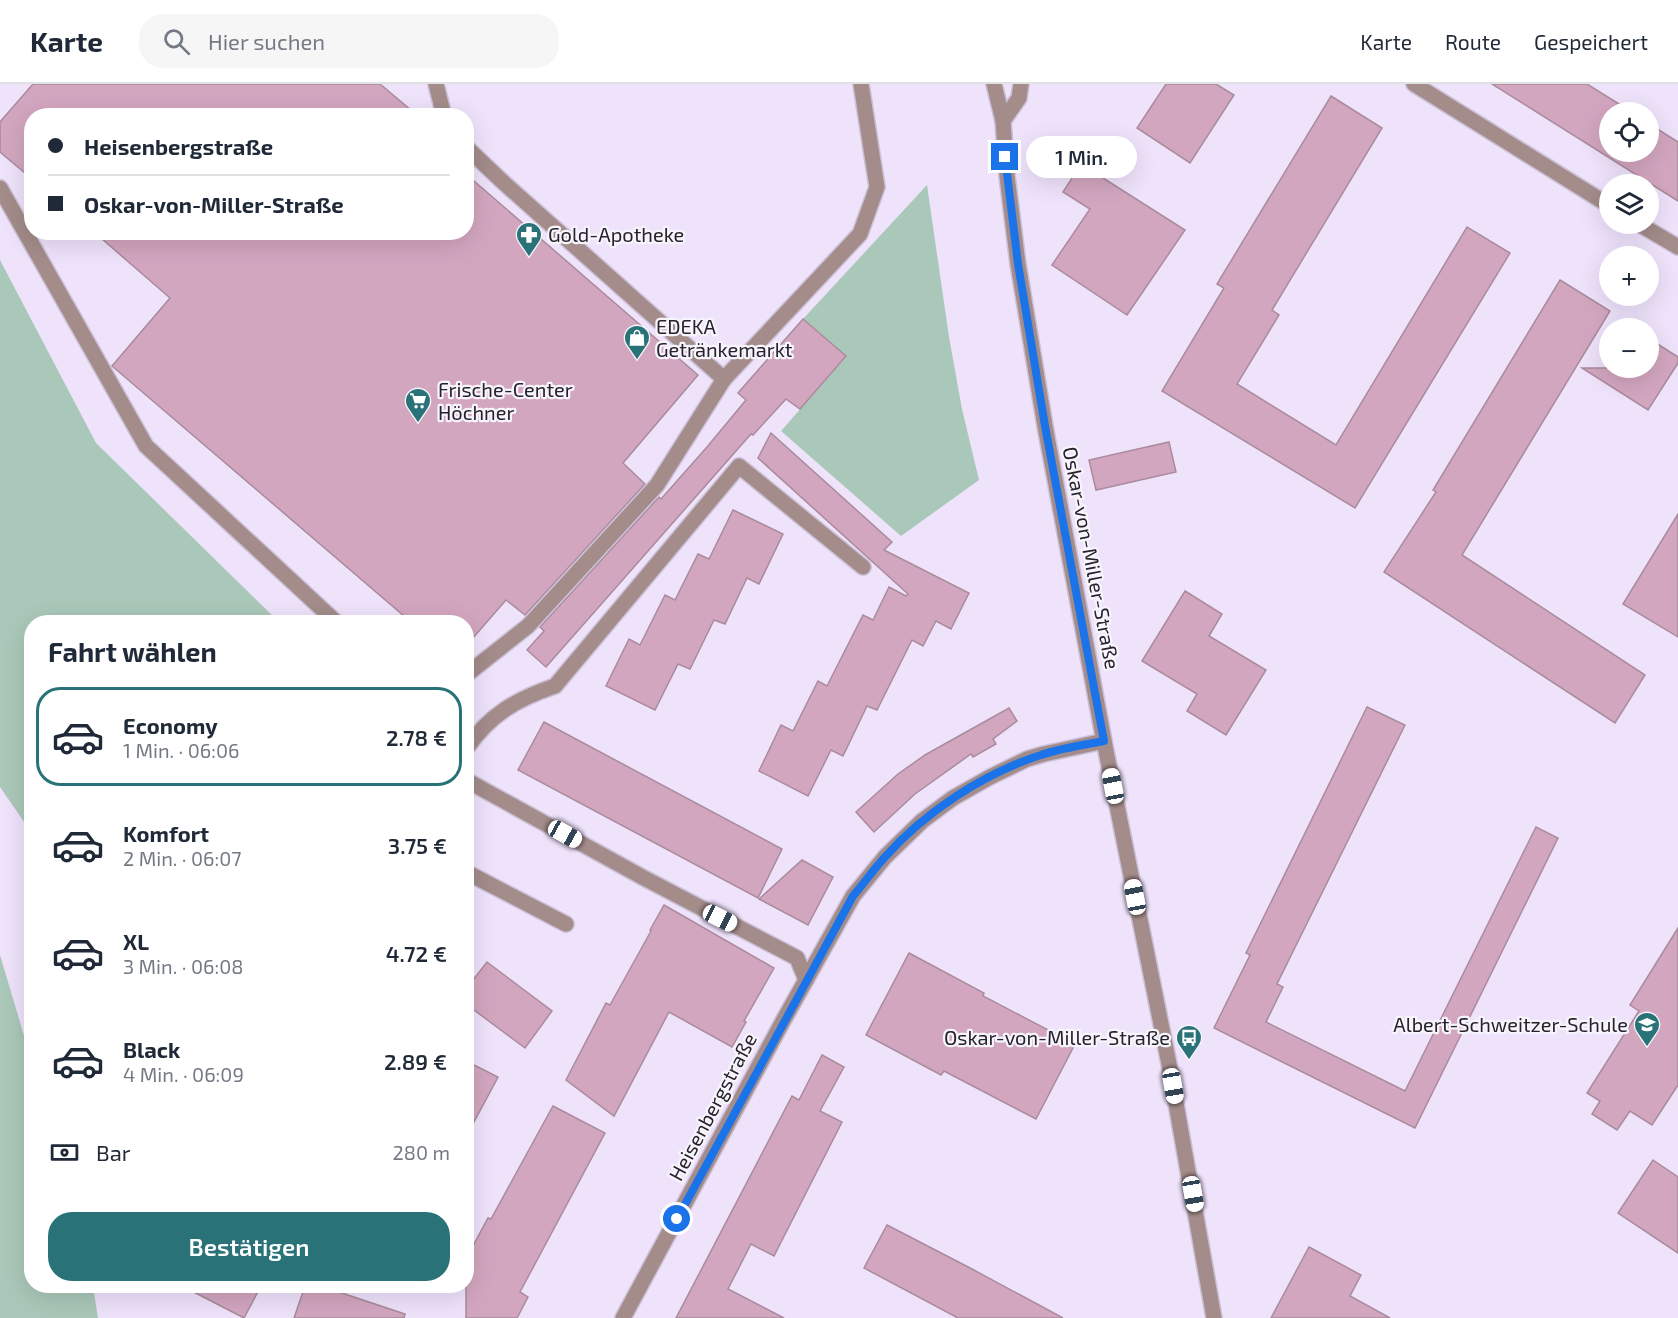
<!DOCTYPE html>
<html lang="de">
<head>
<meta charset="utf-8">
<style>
	:root { --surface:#fff; --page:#f6f6f7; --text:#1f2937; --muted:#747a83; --line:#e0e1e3; --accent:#297378 }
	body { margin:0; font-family:"Exo 2",sans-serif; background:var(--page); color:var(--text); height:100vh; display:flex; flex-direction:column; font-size:22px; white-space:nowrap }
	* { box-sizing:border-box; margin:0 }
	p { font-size:20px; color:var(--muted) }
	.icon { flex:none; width:33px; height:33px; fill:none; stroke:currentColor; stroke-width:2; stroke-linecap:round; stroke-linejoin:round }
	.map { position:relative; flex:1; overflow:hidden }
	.details { position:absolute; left:24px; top:531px; width:450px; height:678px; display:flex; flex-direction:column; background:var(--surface); border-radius:24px; box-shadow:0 6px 24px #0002 }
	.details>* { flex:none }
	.banner { position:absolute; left:24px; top:24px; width:450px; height:132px; border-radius:24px; box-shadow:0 6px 24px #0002; display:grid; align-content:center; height:132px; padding:0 24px; background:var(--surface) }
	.controls { position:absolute; left:1599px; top:18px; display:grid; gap:12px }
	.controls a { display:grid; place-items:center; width:60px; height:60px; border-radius:50%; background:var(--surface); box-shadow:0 6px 24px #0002; font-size:30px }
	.end { position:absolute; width:27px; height:27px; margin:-14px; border:8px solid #1a73e8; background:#fff; box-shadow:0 0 0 3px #fff }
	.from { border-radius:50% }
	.bubble { position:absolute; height:42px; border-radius:21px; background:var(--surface); box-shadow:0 6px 24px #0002; font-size:20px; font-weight:600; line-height:42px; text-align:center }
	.car { position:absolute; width:18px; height:36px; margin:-18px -9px; border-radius:8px; box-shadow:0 0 4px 2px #0007; background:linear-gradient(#fff 24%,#345 0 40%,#fff 0 76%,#345 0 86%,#fff 0) }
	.banner b { display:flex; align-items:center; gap:21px; height:57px; font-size:22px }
	.banner b+b { border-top:2px solid var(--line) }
	.banner i { width:15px; height:15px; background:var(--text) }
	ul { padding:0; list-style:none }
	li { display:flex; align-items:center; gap:18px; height:99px; margin:0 12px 9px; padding:0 12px; border:3px solid transparent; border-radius:24px }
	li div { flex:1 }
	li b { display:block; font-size:22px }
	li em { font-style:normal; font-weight:600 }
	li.active { border-color:var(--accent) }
	li>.icon { width:54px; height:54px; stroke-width:1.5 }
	h2 { padding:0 24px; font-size:27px; line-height:72px }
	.pay { display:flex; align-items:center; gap:15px; height:66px; padding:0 24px; font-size:22px }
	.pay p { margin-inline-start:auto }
	.button { display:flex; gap:12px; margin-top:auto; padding:12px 24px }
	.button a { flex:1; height:69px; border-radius:24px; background:var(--accent); color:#fff; font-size:24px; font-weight:600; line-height:69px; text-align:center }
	header { display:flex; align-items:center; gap:36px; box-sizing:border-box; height:84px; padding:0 30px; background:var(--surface); border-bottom:2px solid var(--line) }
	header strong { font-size:28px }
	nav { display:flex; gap:33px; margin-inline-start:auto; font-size:21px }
	.search { width:420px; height:54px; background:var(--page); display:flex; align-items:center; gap:15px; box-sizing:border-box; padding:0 21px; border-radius:24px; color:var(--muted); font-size:22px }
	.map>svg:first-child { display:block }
	.green { fill:#aac8b9 }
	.building { fill:#d3a6c0; stroke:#a98b9c; stroke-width:1.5 }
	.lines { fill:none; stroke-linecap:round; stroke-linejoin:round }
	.lane-casing { stroke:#cbc0d7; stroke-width:18 }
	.street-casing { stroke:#cbc0d7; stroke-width:18 }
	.lane { stroke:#a38c8a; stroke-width:15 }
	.street { stroke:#a38c8a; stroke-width:15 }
	.route { stroke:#1a73e8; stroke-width:8 }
	.labels { text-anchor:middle; stroke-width:4.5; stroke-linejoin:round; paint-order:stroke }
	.poi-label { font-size:20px; fill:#26212c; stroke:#f7f5fb; text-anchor:start }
	.street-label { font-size:20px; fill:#26212c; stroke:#f7f5fb }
</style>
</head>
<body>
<header>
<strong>Karte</strong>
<div class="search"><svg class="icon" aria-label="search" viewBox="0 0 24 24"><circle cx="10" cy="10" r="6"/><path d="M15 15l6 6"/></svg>Hier suchen</div>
<nav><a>Karte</a><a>Route</a><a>Gespeichert</a></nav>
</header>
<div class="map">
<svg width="1678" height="1234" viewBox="0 0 1678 1234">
	<rect width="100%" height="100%" fill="#efe3fc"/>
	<g class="green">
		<polygon points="927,101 949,253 962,325 979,396 901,452 781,347 846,273 803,235"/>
		<polygon points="0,176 96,359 279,538 32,538 31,748 0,703"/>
		<polygon points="0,871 31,975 32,1202 93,1202 98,1234 0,1234"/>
	</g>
	<g class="building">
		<polygon points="33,0 380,0 418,32 32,32 32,95 0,68 0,38"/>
		<polygon points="1166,0 1216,0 1234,11 1190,79 1137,44"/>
		<polygon points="1492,0 1587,0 1632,28 1610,28 1610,68 1648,68 1648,39 1678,58 1678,117"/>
		<polygon points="1331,12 1382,44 1272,226 1279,231 1237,300 1336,361 1467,143 1510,169 1355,424 1162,307 1224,204 1217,200"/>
		<polygon points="1081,80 1185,146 1127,231 1052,181 1090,125 1063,108"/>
		<polygon points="466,90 698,291 623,379 645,400 525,531 506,516 466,562 466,538 411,538 112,282 170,214 94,148 466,148"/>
		<polygon points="1560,196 1610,227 1462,471 1645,591 1615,639 1384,488 1436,408 1433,406"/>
		<polygon points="803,235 846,272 800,325 786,315 753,351 751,350 546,583 527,566 544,547 540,543 659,413 661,415 707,363 746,316 738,309"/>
		<polygon points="1648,254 1678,273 1678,279 1648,326 1582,284 1648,284"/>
		<polygon points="771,349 892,458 884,466 969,509 951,545 936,537 923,562 912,556 877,626 867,622 843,672 831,666 808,712 759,687 781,641 793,647 818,597 827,602 863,531 873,536 889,503 906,512 908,510 758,374"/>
		<polygon points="1169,358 1176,388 1096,406 1089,376"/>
		<polygon points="733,426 783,450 759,500 747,494 725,540 714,536 690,585 678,580 655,626 606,602 629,555 640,561 665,511 675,516 698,470 709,475"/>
		<polygon points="1678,430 1678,553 1623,520"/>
		<polygon points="1185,507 1222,530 1209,552 1266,586 1226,651 1187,627 1197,610 1142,577"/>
		<polygon points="1367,623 1405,641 1277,900 1283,903 1266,938 1405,1007 1536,743 1558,754 1415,1044 1214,944 1250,871 1246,869"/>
		<polygon points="1009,624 1017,637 993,655 996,660 973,673 971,670 915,710 874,748 856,728 898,690 925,671"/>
		<polygon points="544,638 782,765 758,814 518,686"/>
		<polygon points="802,776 833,793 808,841 759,815"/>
		<polygon points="664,821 774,884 744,937 746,938 732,963 669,928 614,1032 566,996 606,919 610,921 651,847 650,846"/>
		<polygon points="1678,844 1678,1001 1652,1041 1630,1027 1617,1046 1592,1030 1600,1017 1587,1009 1639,927 1630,921"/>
		<polygon points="909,869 984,909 983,912 1075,960 1036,1035 944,987 941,991 866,951"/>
		<polygon points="487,878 552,927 525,964 466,920 466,905"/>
		<polygon points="822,971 844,983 820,1027 842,1038 774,1172 751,1160 728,1205 784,1234 676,1234 792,1012 799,1016"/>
		<polygon points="466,977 498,993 466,1053"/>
		<polygon points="553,1022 605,1049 520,1208 528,1213 517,1234 466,1234 466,1175 488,1134 491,1135"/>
		<polygon points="1653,1076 1678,1093 1678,1169 1618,1129"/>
		<polygon points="887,1141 972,1185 1063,1234 958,1234 864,1184"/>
		<polygon points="1309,1163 1361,1191 1350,1212 1390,1234 1271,1234"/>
		<polygon points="182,1202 261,1202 244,1234"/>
		<polygon points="305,1202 321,1202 405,1230 404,1234 294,1234"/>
	</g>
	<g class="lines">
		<defs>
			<g id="lane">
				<polyline points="436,0 444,32"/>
				<polyline points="466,63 504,99 724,295 860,150 877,103 861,0"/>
				<polyline points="0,104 146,362 336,538"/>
				<polyline points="466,591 528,542 657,401 724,295"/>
				<path d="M466,665C490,630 517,615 555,602L739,382L863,483"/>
				<polyline points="466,788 566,840"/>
			</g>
			<g id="street">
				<polyline points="994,0 1003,37 1007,92 1018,180 1045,342 1104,657 1169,980 1214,1234"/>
				<polyline points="1414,0 1610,122"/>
				<polyline points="1003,37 1019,14 1021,0"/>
				<polyline points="1639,140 1678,163"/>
				<polyline points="466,696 644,794 797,874 806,896"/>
				<polyline points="623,1234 783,937 853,812 885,773 922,737 953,714 990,693 1027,675 1044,670 1104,657"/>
			</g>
		</defs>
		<use href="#lane" class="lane-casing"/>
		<use href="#street" class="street-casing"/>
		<use href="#lane" class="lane"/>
		<use href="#street" class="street"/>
	</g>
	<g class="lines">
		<path class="route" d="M677,1135L853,812C864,799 874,785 885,773C925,728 984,689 1041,671C1061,664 1083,661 1104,657L1045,342L1018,180L1005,73"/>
	</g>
	<defs>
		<symbol id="pharmacy-pin" viewBox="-11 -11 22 30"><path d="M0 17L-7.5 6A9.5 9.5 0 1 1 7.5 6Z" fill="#297378" stroke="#f7f5fb"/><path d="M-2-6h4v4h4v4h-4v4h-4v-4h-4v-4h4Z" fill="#fff"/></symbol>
		<symbol id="shop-pin" viewBox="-11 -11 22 30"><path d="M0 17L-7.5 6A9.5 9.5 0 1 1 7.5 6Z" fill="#297378" stroke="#f7f5fb"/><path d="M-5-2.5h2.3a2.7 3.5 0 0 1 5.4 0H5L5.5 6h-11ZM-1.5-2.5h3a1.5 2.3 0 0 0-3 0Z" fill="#fff"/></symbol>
		<symbol id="supermarket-pin" viewBox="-11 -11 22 30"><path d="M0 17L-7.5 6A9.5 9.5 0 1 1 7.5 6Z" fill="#297378" stroke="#f7f5fb"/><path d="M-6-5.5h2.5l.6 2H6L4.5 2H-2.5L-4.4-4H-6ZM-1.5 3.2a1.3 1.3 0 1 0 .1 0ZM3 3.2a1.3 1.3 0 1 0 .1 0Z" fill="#fff"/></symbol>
		<symbol id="school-pin" viewBox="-11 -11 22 30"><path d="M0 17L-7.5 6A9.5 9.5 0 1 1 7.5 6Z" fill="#297378" stroke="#f7f5fb"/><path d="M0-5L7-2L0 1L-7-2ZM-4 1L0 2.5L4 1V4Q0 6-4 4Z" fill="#fff"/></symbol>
		<symbol id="bus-pin" viewBox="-11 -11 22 30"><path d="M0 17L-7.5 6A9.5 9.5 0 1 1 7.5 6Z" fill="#297378" stroke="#f7f5fb"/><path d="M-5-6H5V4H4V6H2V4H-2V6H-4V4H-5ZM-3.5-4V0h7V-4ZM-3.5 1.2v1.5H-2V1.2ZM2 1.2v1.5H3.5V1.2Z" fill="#fff"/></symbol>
	</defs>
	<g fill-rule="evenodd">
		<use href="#pharmacy-pin" x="514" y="136" width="30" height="40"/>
		<use href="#shop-pin" x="622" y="239" width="30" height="40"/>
		<use href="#supermarket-pin" x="403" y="302" width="30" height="40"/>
		<use href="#school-pin" x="1632" y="926" width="30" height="40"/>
		<use href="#bus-pin" x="1174" y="939" width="30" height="40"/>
	</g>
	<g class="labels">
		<g class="poi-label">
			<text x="548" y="158">Gold-Apotheke</text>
			<text x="656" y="250">EDEKA<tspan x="656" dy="23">Getränkemarkt</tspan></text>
			<text x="438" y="313">Frische-Center<tspan x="438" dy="23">Höchner</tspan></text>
			<text x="1628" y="948" text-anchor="end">Albert-Schweitzer-Schule</text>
			<text x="1170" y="961" text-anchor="end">Oskar-von-Miller-Straße</text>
		</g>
		<g class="street-label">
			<text transform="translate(1091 474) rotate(79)" y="7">Oskar-von-Miller-Straße</text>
			<text transform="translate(713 1023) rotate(-62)" y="7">Heisenbergstraße</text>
		</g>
	</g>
</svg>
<div class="controls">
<a><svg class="icon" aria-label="locate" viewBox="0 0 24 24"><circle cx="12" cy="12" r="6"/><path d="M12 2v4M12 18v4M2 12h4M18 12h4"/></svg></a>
<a><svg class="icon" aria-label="layers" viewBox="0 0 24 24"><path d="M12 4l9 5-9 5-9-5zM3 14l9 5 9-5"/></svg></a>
<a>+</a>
<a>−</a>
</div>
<i class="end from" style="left:677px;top:1135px"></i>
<i class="end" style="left:1005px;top:73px"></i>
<div class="bubble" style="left:1026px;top:52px;width:111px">1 Min.</div>
<i class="car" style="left:1113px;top:702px;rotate:349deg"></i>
<i class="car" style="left:565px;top:750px;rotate:119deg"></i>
<i class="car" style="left:1135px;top:813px;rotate:349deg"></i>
<i class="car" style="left:720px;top:834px;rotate:117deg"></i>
<i class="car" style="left:1173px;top:1002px;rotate:170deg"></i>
<i class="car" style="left:1193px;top:1110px;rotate:170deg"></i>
<div class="banner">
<b><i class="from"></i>Heisenbergstraße</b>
<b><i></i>Oskar-von-Miller-Straße</b>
</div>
<section class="details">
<h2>Fahrt wählen</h2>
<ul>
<li class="active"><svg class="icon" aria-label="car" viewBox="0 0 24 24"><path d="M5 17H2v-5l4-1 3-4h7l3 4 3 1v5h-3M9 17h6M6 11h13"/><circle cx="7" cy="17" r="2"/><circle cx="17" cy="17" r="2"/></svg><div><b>Economy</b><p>1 Min. · 06:06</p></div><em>2.78 €</em></li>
<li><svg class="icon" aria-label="car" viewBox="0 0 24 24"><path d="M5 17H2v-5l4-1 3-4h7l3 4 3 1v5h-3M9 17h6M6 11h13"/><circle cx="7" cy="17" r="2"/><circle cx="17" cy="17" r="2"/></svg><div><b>Komfort</b><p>2 Min. · 06:07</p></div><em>3.75 €</em></li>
<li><svg class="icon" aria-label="car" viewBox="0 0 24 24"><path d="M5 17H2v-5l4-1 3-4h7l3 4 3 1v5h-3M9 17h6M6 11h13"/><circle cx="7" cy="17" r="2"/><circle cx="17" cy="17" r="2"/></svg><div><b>XL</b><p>3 Min. · 06:08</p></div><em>4.72 €</em></li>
<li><svg class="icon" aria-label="car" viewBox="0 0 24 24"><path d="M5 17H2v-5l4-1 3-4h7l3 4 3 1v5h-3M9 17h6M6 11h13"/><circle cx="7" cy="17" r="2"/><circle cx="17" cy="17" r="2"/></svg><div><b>Black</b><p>4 Min. · 06:09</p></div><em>2.89 €</em></li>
</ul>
<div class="pay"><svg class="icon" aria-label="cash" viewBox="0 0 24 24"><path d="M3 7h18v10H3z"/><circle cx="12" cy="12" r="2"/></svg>Bar<p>280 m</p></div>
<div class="button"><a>Bestätigen</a></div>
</section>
</div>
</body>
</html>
